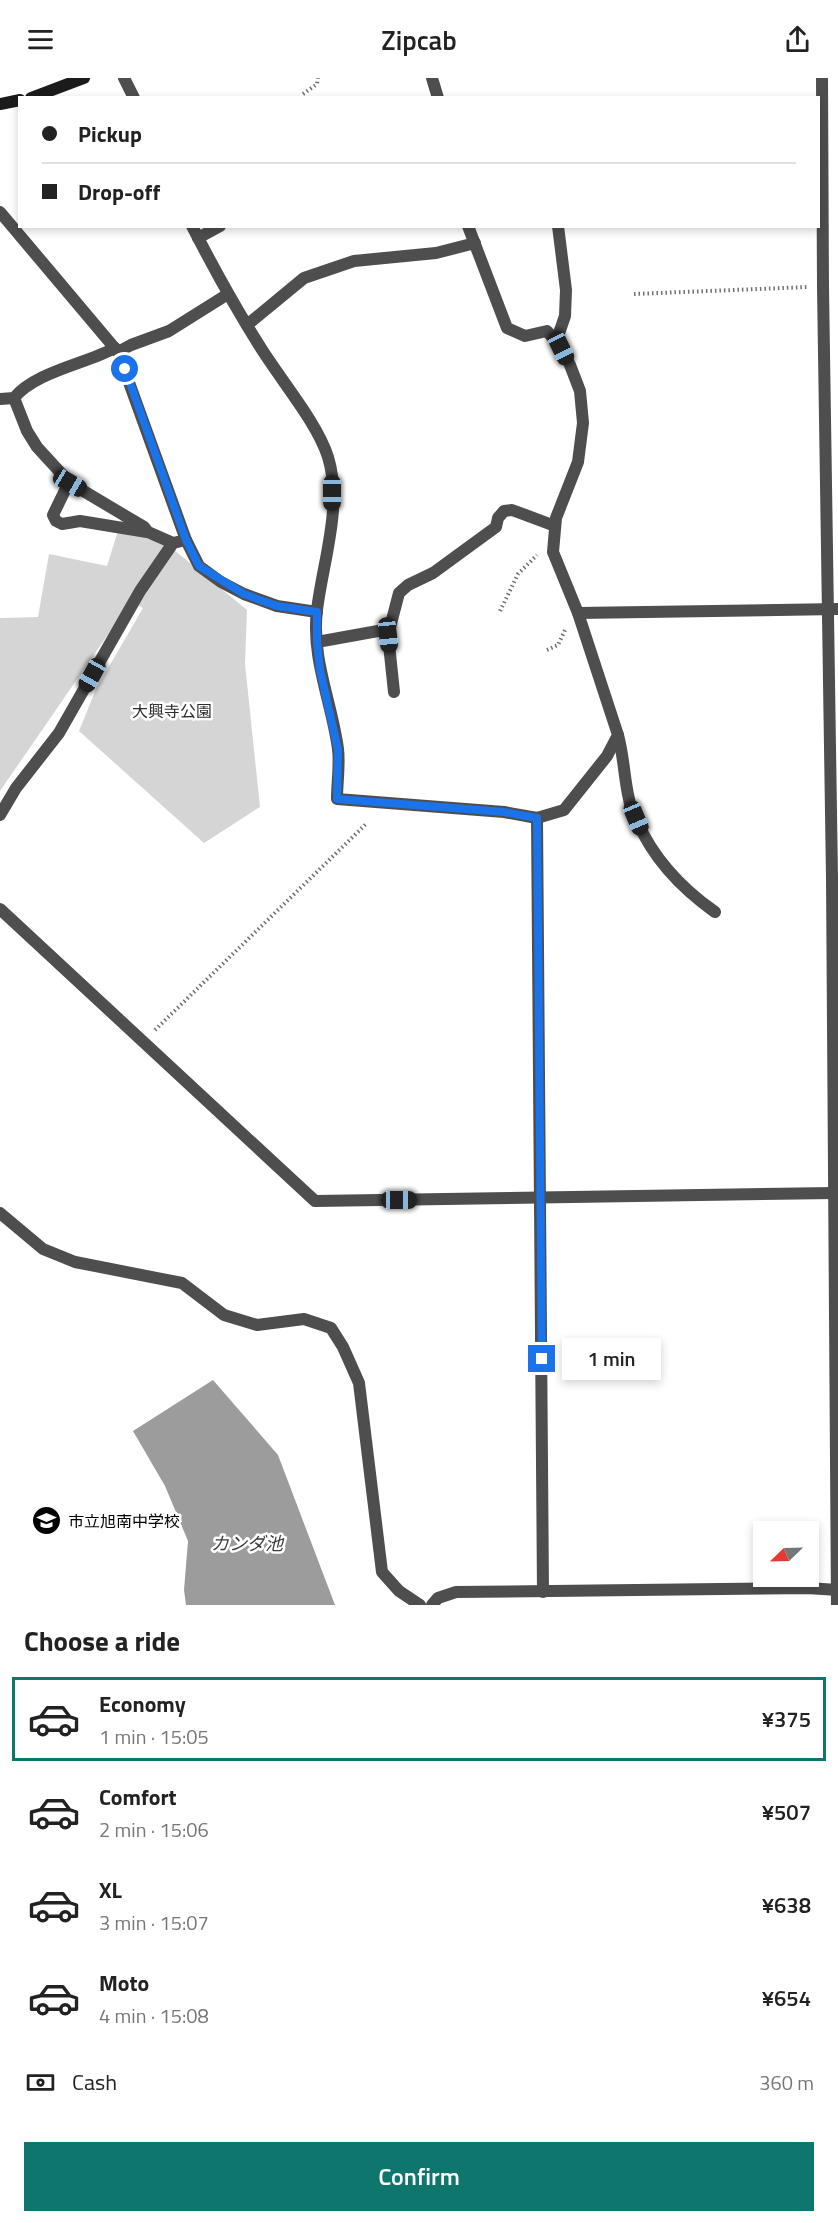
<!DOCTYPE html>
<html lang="en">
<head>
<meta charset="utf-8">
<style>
	:root { --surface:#fff; --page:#f2f2f2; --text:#222; --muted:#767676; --line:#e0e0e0; --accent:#0f766e }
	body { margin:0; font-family:"Titillium Web","Noto Sans JP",sans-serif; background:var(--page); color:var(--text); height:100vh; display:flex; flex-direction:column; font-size:22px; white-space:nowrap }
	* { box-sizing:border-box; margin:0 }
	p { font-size:20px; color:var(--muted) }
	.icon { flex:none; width:33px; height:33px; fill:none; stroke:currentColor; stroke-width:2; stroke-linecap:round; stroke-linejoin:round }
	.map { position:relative; height:1527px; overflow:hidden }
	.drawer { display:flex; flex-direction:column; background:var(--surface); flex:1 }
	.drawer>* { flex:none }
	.guide { position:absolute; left:18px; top:18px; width:802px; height:132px; border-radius:0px; box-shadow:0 3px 9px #0003; display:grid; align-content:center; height:132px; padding:0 24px; background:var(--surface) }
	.needle { width:39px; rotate:247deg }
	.controls { position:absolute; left:753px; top:1443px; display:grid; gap:12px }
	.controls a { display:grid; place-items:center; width:66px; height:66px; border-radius:0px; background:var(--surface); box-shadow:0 3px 9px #0003; font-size:30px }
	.end { position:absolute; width:27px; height:27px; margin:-14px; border:8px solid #1a73e8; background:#fff; box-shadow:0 0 0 3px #fff }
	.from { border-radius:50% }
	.bubble { position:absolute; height:42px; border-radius:0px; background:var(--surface); box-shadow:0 3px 9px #0003; font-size:20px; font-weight:600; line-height:42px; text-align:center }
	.car { position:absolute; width:18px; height:36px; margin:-18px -9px; border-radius:8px; box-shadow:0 0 4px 2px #0007; background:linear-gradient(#222 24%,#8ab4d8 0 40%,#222 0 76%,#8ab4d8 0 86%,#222 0) }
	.guide b { display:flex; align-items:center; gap:21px; height:57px; font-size:22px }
	.guide b+b { border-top:2px solid var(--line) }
	.guide i { width:15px; height:15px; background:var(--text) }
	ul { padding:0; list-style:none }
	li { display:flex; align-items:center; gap:18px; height:84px; margin:0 12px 9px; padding:0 12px; border:3px solid transparent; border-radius:0px }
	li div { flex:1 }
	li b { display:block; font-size:22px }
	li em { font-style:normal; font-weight:600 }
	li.current { border-color:var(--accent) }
	li>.icon { width:54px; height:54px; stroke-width:1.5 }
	h2 { padding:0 24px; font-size:27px; line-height:72px }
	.pay { display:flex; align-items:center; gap:15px; height:66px; padding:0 24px; font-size:22px }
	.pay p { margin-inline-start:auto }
	.button { display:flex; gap:12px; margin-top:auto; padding:12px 24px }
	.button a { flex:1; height:69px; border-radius:0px; background:var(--accent); color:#fff; font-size:24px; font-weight:600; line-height:69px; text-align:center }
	header { display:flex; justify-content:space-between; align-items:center; height:78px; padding:0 24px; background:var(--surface); font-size:27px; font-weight:600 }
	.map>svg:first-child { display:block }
	.green { fill:#d5d5d5 }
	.water { fill:#9c9c9c }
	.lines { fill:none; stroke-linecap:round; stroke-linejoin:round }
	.path { stroke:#707070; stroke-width:4; stroke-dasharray:1.5 3; stroke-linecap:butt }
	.service { stroke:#4e4e4e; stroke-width:12 }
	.minor { stroke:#4e4e4e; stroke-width:12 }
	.secondary { stroke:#1b1b1b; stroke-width:12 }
	.route { stroke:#1a73e8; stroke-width:8 }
	.labels { text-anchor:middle; stroke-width:5; stroke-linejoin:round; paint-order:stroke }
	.park-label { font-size:16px; fill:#2c2c2c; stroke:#fff }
	.poi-label { font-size:16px; fill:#000; stroke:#fff; text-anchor:start }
	.water-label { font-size:18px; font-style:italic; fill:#3d3d3d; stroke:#fff }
</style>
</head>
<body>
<header><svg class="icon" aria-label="menu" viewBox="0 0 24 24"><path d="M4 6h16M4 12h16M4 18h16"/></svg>Zipcab<svg class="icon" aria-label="share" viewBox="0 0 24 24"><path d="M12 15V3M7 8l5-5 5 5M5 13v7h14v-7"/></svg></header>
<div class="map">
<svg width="838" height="1527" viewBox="0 0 838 1527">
	<rect width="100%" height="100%" fill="#fff"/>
	<polygon class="green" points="122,440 173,471 247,532 245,586 260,729 204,765 79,653 96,611 143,530 131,523 0,713 0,540 38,539 49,476 107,488"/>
	<polygon class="water" points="213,1302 278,1377 335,1527 186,1527 184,1512 188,1463 165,1408 133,1353"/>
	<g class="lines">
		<g class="path">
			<polyline points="303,16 317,6 318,0"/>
			<polyline points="634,216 808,209"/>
			<polyline points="500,533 518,496 537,477"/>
			<polyline points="547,572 558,567 565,552"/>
			<polyline points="155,952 367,745"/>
		</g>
		<g class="service">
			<polyline points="198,160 220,148"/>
			<polyline points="247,247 304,200 354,183 436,175 475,165"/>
			<polyline points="556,264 565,238 566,212 558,148"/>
			<polyline points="118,274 131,267 169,253 228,216"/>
			<polyline points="14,320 27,353 37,369 70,405 144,449 148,454 173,465"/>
			<polyline points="69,404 53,437 56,443 62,446 80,443 147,454"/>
			<polyline points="317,564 389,551"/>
			<polyline points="394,614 388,557 399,515 408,507 433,495 496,449 498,440 504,433 512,432 555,448"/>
			<path d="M618,657C624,679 624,700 629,721C630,729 634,736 637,743C654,782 681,810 715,834"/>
		</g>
		<g class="minor">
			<polyline points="124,0 134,20"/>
			<polyline points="432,0 438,20"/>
			<polyline points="822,0 823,209 832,800 837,1527"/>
			<polyline points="0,134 118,274 186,462 199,488 221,504 244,516 277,528 317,534"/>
			<path d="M192,148C213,189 235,229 259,267C279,300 317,344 328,379C343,428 323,483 317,532C311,580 332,625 338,671C340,687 337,705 337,721L504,734L537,740L564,732L607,678L618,657L578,535L553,474L556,440L578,384L583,345L580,313L570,287L561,270L547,253L525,258L507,250L468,148"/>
			<path d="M0,321L14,320C35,294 85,286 115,270"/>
			<polyline points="578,535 838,531"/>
			<polyline points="0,737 16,710 59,655 140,513 173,465 186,462"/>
			<polyline points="537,740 543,1514"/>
			<path d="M0,831L315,1123C488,1120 661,1117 834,1115"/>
			<polyline points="0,1135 43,1171 75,1184 182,1205 224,1237 257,1247 304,1241 331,1250 343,1269 359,1305 382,1494 399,1513 420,1527"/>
			<polyline points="432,1527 438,1520 456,1514 807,1510 838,1512"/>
		</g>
		<g class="secondary">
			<polyline points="31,20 84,0"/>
			<polyline points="0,26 20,22"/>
		</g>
	</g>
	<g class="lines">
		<polyline class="route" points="125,291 186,462 199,488 244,516 277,528 317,534 317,564 320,592 338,672 337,721 504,734 537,740 542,1281"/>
	</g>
	<defs>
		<symbol id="school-disc" viewBox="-11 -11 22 22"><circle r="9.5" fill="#000" stroke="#fff"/><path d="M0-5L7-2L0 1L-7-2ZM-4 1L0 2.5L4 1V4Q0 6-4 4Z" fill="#fff"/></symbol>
	</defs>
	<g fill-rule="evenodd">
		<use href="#school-disc" x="30" y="1426" width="33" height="33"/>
	</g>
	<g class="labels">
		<g class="park-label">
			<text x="172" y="639">大興寺公園</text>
		</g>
		<g class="poi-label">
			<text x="68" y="1449">市立旭南中学校</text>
		</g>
		<g class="water-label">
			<text x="247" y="1472">カンダ池</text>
		</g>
	</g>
</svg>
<div class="controls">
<a><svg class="needle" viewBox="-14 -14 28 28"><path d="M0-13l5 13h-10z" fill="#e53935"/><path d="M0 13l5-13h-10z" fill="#767676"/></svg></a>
</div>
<i class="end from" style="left:125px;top:291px"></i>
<i class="end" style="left:542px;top:1281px"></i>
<div class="bubble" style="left:562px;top:1260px;width:99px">1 min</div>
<i class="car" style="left:561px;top:270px;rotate:154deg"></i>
<i class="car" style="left:70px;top:405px;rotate:120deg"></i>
<i class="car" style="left:332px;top:415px;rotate:180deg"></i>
<i class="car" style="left:388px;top:557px;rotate:174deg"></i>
<i class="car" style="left:92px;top:597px;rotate:209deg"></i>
<i class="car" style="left:636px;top:740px;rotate:157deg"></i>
<i class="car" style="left:399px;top:1122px;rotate:90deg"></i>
<div class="guide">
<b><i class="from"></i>Pickup</b>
<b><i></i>Drop-off</b>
</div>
</div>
<section class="drawer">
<h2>Choose a ride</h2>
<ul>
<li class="current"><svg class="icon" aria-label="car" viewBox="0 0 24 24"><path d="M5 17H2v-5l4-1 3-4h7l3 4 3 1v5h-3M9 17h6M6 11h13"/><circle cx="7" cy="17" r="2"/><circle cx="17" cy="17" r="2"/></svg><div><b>Economy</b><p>1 min · 15:05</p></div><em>¥375</em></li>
<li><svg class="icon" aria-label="car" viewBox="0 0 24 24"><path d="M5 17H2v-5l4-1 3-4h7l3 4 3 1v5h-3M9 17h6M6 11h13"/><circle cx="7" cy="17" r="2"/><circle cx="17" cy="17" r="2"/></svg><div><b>Comfort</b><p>2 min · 15:06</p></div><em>¥507</em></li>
<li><svg class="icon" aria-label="car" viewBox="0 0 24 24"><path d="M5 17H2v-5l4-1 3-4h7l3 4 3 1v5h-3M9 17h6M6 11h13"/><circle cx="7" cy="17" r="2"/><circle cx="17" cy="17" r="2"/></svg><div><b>XL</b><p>3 min · 15:07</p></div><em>¥638</em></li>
<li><svg class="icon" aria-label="car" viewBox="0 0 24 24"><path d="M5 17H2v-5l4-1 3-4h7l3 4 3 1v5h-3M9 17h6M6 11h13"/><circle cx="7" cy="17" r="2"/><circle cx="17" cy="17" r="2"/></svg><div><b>Moto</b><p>4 min · 15:08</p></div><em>¥654</em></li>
</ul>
<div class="pay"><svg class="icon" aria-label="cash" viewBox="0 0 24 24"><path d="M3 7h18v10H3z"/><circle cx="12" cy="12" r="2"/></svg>Cash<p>360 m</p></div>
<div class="button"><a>Confirm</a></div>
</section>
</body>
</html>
